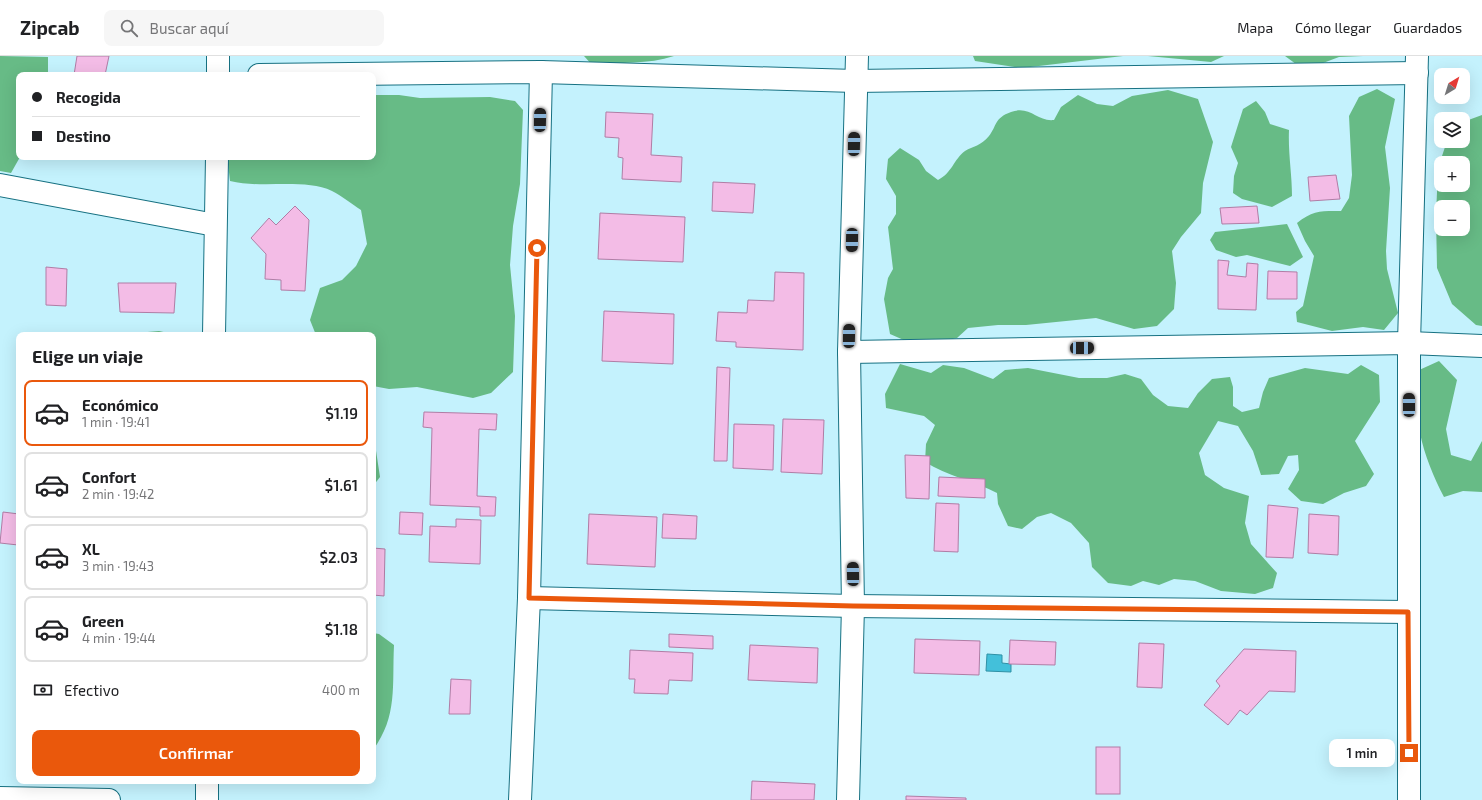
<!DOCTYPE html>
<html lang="es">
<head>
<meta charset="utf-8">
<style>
	:root { --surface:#fff; --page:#f6f6f6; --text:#202124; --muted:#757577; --line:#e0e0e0; --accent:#ea580c }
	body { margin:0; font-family:"Exo 2",sans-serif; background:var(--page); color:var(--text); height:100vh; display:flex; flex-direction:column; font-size:15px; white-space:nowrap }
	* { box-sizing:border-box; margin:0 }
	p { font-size:13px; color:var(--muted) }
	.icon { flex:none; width:22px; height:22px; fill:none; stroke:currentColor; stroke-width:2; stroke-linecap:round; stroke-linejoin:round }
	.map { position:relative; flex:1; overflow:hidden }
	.panel { position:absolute; left:16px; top:276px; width:360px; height:452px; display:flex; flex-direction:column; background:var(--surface); border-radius:8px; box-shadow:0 4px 16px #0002 }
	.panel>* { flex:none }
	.guide { position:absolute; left:16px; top:16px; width:360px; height:88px; border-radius:8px; box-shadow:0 4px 16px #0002; display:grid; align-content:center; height:88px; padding:0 16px; background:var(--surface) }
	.needle { width:26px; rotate:38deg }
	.tools { position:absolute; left:1434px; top:12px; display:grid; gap:8px }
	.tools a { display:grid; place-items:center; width:36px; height:36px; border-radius:8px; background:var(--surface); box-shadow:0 4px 16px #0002; font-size:20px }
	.end { position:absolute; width:18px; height:18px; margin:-9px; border:5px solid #ea580c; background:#fff; box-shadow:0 0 0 2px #fff }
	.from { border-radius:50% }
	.bubble { position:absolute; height:28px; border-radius:8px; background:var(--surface); box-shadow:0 4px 16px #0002; font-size:13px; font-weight:600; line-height:28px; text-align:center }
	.car { position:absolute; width:12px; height:24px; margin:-12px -6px; border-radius:5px; box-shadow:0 0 3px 1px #0007; background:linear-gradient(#222 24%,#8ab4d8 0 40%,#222 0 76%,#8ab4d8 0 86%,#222 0) }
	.guide b { display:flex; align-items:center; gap:14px; height:38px; font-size:15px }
	.guide b+b { border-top:1px solid var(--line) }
	.guide i { width:10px; height:10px; background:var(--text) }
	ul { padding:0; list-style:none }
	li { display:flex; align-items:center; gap:12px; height:66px; margin:0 8px 6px; padding:0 8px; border:2px solid var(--line); border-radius:8px }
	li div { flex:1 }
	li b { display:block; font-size:15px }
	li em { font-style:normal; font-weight:600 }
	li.on { border-color:var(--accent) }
	li>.icon { width:36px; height:36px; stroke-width:1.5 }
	h2 { padding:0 16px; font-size:18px; line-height:48px }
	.pay { display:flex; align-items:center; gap:10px; height:44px; padding:0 16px; font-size:15px }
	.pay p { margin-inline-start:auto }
	.action { display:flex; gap:8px; margin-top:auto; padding:8px 16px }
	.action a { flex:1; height:46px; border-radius:8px; background:var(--accent); color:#fff; font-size:16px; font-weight:600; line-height:46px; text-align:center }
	header { display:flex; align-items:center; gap:24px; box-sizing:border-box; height:56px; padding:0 20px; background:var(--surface); border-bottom:1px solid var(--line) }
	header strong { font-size:19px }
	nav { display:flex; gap:22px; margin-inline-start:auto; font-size:14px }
	.search { width:280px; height:36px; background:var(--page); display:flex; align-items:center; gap:10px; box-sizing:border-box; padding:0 14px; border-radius:8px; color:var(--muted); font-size:15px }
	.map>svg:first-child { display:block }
	.forest { fill:#67bb86; fill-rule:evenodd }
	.water { fill:#43c0da; stroke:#2f91a6 }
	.building { fill:#f3bce6; stroke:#b07da5 }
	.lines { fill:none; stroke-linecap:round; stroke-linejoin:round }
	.street-casing { stroke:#177182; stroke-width:24 }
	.street { stroke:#fff; stroke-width:22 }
	.route { stroke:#ea580c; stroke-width:5 }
</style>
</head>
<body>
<header>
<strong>Zipcab</strong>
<div class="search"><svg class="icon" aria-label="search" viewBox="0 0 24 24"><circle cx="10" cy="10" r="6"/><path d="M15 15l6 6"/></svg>Buscar aquí</div>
<nav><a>Mapa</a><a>Cómo llegar</a><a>Guardados</a></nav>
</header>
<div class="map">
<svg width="1482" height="744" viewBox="0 0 1482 744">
	<rect width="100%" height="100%" fill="#c4f2fd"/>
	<g class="forest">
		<polygon points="0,0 48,1 48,19 19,19 20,101 11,117 0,115"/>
		<path d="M584,0H674C648,9 620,5 593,10Z"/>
		<polygon points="973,0 1123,0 1022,12 975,5"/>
		<polygon points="1148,0 1224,0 1211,6"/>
		<polygon points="1285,0 1363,0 1339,1 1323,7 1300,11"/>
		<path d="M1377,33L1395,43L1385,91L1390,132L1386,195L1387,213L1398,257L1384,274L1363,271L1332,275L1297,266L1296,256L1303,250L1314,200L1305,185L1297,167C1313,154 1322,155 1341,155L1349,142L1352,119L1349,60L1359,41Z"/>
		<path d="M1168,34L1198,43L1213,86L1203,127L1201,157L1181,181L1172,195L1176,227L1174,253L1157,270L1134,273L1096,262L1026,269H998L968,272L957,282L927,289L906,285L890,278L884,243L888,222L893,213L888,171L896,158V140L886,123L888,103L900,92L919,104L926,115L938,124C952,117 954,103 965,95C973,90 981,90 989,80C997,70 994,62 1011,56C1030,49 1037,66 1054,64L1061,51L1078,39L1097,48L1113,50L1132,40Z"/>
		<path d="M373,39H399L420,42L490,41L515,45L523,54L520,128L513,170L510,209L515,260L513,316L491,337L473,342L417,331L389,333L373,330V279H316L310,264L320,232L342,224L356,210L367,188L361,154C352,148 342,140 332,135C304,122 262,133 230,125L228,108L230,101H373Z"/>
		<path d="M1256,45L1265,56L1270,68L1289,74C1288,97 1292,118 1292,140L1272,151L1242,143L1233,137L1234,120L1238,107L1231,91L1243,53Z"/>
		<path d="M1482,59V270L1476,269L1452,248L1437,212L1436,160L1438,112L1447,85H1463V66ZM1441,107H1463V129H1441ZM1441,151H1463V173H1441Z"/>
		<polygon points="1287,168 1303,201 1290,210 1247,199 1236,201 1216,194 1210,184 1215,176"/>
		<polygon points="159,275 177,279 113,279"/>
		<path d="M1439,305L1457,324L1446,373L1451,399L1471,405L1482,385V436L1463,435L1444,441C1434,422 1424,398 1420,377C1417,357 1418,335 1417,315Z"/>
		<path d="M900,308L931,317L943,309L964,312L993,323L1005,314L1028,312L1079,322H1107L1125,318L1141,323L1153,339L1168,350L1188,352L1198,337L1212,323L1230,321L1233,331V350L1242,356L1259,352L1263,336L1269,322L1305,312L1348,318L1361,309L1379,319L1380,346L1355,385L1374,418L1366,430L1344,437L1323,448L1301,445L1288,433L1299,414L1298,399L1288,400L1279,418L1261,419L1253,395L1238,370L1218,365L1199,397L1205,419L1224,432L1249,440L1245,467L1251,488L1277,517L1273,532L1255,538L1221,535L1195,525L1174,523L1159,529L1143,525L1131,530L1108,527L1092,511L1089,487L1071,467L1051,457L1037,461L1022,473L1008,470L998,448L997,437C974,425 947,420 925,406L926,388L935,369L924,360L886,352L885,338Z"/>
		<polygon points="373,375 380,421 373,430"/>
		<path d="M373,577L379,578L394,589C392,629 398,660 373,694Z"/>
	</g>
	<polygon class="water" points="987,598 1002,599 1002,607 1011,608 1011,616 986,615"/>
	<g class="building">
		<polygon points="77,0 109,0 105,19 74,19"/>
		<polygon points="606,56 653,58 651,99 682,101 681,126 622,123 623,102 618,101 619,82 605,81"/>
		<polygon points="1336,119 1340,143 1310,145 1308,121"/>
		<polygon points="713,126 755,128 753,157 712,155"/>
		<polygon points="295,150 309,164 305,235 281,234 281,224 265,223 266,198 251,182 269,162 276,169"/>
		<polygon points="1257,150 1259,167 1222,168 1220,152"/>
		<polygon points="600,157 685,161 683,206 598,203"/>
		<polygon points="1218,204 1229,205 1227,219 1246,221 1247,207 1258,208 1256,254 1218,253"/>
		<polygon points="46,211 67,213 66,250 46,249"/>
		<polygon points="1268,215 1297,216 1297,243 1267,243"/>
		<polygon points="775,216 804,217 803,294 736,291 736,286 716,285 718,256 747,257 748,244 774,245"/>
		<polygon points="118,227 176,227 174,257 120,256"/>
		<polygon points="604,255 674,258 673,308 602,305"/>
		<polygon points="717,311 730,312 727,405 714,405"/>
		<polygon points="424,356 497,358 496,374 479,373 477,440 496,441 495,460 480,460 480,451 430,449 432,372 423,371"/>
		<polygon points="783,363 824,364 822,418 781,416"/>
		<polygon points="734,368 774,369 773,414 733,412"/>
		<polygon points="905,399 930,400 929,443 906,442"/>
		<polygon points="939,421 985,423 985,442 938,440"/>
		<polygon points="936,447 959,448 958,496 934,495"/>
		<polygon points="1268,449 1298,452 1293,502 1266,501"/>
		<polygon points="3,456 19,458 18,489 0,487"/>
		<polygon points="400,456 423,457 422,479 399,478"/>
		<polygon points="589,458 657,461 655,511 587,508"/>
		<polygon points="663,458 697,460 696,483 662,482"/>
		<polygon points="1309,458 1339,460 1338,499 1308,497"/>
		<polygon points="456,463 481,464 480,508 429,506 430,470 456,471"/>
		<polygon points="373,492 385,493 384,540 373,539"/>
		<polygon points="669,578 713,580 713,593 669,591"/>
		<polygon points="915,583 980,585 979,619 914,617"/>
		<polygon points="1010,584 1056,586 1055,609 1009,608"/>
		<polygon points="1139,587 1164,588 1162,632 1137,631"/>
		<polygon points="750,589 818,592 817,627 748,624"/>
		<polygon points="1244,593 1296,595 1295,636 1269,635 1247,659 1240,654 1228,669 1204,649 1220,630 1216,625"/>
		<polygon points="630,594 693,597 692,625 669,624 668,638 634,637 635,623 629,623"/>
		<polygon points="18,616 19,616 19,660 17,660"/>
		<polygon points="451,623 471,624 470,658 449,658"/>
		<rect x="1096" y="691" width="24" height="47"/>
		<polygon points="752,725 815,728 814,744 751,744"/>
		<polygon points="906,740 966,742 966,744 906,744"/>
	</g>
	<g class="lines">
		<defs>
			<g id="street">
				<polyline points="218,19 218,0"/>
				<polyline points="259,19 541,16 855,25 1417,17"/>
				<polyline points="0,129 215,169"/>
				<polyline points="214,279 217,101"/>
				<polyline points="849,296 1409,287 1482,290"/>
				<polyline points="529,542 853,550 1408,556"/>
				<polyline points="0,742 109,744"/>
				<polyline points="207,744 207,725"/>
				<polyline points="520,744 529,542 541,16"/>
				<polyline points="848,744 853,550 849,296 857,0"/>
				<polyline points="1409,744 1409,287 1417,0"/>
			</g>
		</defs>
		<use href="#street" class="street-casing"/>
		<use href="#street" class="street"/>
	</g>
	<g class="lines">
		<polyline class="route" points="537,192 529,542 853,550 1408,556 1409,697"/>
	</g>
</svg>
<div class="tools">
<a><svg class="needle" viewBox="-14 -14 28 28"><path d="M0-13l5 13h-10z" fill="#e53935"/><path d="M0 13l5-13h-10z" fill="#757577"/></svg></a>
<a><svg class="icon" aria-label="layers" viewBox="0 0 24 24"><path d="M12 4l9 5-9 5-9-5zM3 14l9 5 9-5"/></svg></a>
<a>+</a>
<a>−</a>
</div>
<i class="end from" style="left:537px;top:192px"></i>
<i class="end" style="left:1409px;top:697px"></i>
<div class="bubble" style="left:1329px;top:683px;width:66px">1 min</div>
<i class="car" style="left:540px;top:64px;rotate:1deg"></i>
<i class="car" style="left:854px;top:88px;rotate:1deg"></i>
<i class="car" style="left:852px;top:184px;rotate:181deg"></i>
<i class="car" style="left:849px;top:280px;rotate:1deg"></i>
<i class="car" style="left:1082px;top:292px;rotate:89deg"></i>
<i class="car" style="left:1409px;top:349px;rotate:0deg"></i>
<i class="car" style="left:853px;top:518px;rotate:359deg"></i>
<div class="guide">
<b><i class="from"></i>Recogida</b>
<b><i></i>Destino</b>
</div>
<section class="panel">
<h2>Elige un viaje</h2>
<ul>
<li class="on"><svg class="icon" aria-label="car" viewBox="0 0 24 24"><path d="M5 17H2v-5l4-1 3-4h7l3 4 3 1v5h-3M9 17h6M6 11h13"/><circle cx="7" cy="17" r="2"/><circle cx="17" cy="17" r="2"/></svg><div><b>Económico</b><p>1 min · 19:41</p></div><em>$1.19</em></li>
<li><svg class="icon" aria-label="car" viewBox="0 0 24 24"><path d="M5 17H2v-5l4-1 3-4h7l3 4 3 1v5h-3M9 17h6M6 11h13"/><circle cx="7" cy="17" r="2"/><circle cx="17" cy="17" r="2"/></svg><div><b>Confort</b><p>2 min · 19:42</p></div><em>$1.61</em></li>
<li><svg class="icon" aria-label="car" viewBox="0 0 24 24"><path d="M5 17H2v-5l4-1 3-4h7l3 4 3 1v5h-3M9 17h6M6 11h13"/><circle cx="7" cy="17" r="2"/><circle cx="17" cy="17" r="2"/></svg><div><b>XL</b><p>3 min · 19:43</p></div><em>$2.03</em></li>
<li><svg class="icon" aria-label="car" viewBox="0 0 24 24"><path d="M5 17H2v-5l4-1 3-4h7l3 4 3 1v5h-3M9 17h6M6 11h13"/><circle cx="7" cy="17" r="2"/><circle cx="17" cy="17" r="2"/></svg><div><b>Green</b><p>4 min · 19:44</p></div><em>$1.18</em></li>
</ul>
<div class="pay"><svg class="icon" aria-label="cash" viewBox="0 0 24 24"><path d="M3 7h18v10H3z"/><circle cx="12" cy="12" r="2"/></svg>Efectivo<p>400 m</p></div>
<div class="action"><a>Confirmar</a></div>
</section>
</div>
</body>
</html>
